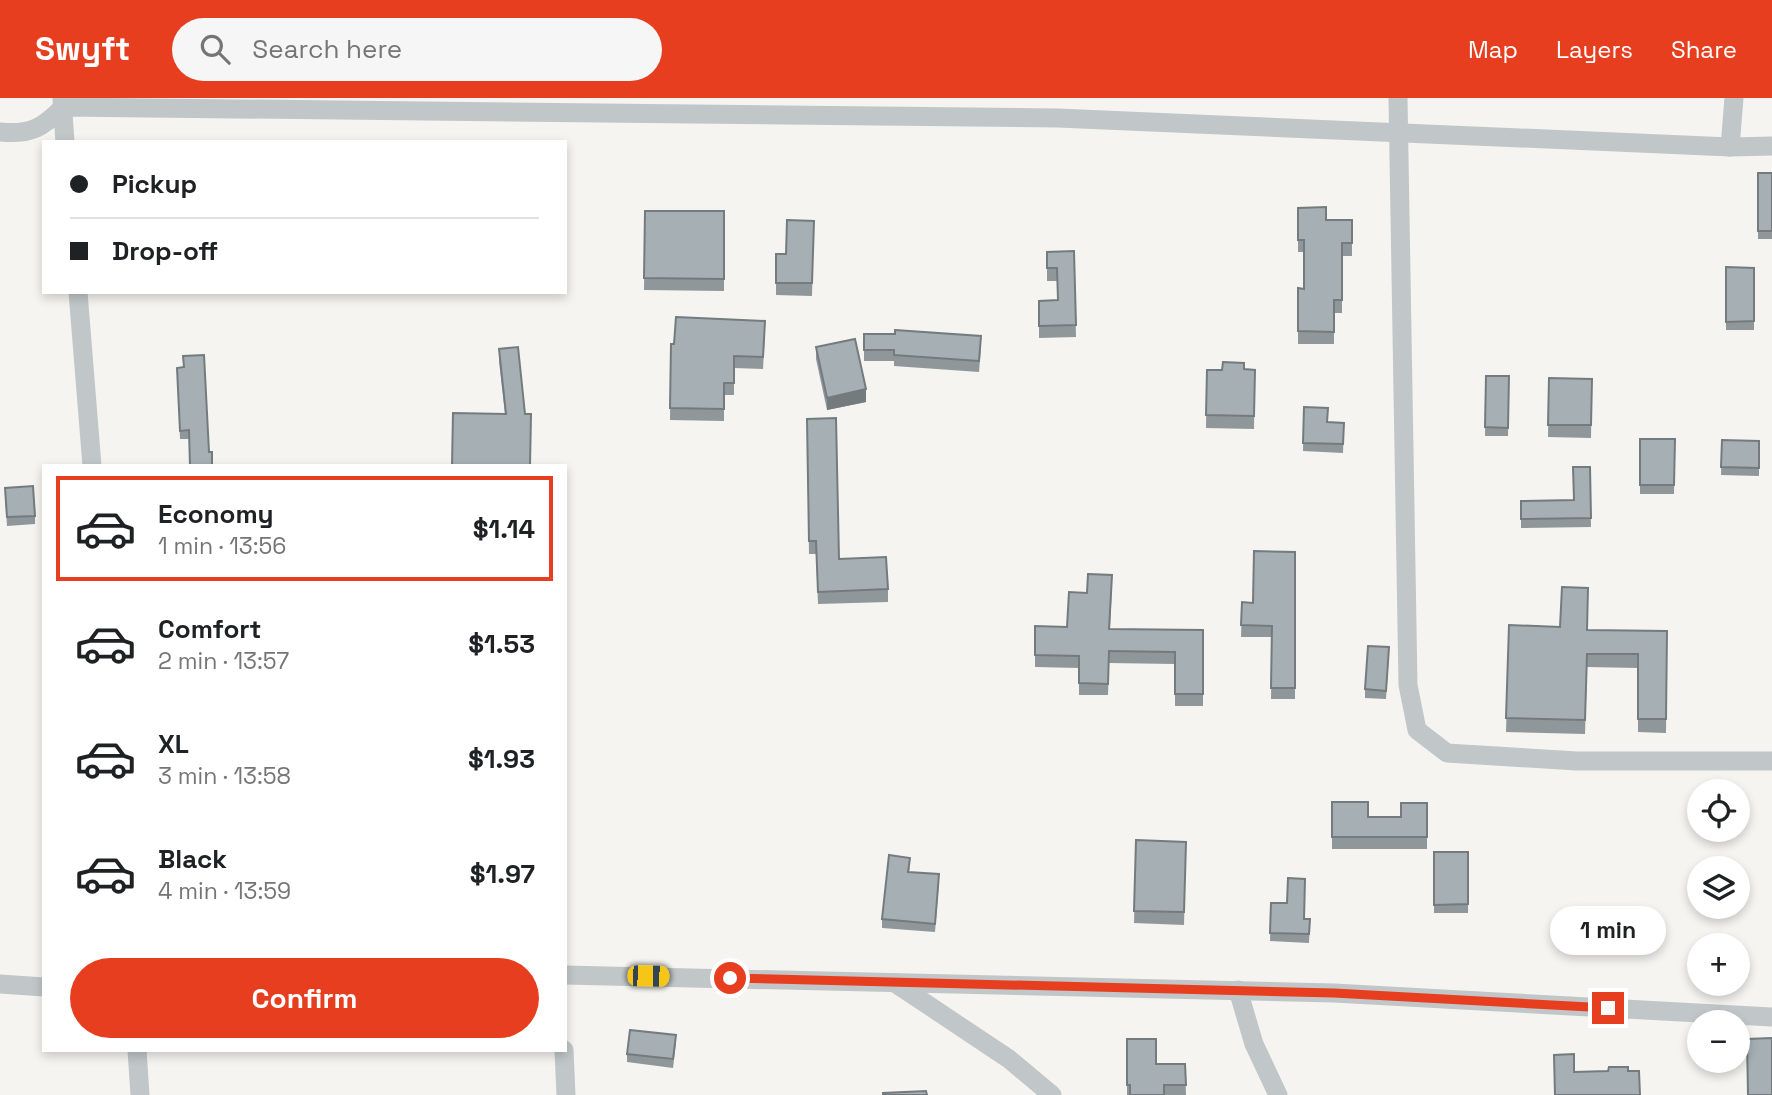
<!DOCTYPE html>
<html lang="en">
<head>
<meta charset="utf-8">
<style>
	:root { --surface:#fff; --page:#f6f6f6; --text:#202124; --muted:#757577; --line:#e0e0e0; --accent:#e63e1f }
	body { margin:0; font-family:"Space Grotesk",sans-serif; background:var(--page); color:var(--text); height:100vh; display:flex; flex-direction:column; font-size:26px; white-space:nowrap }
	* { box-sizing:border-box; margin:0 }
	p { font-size:23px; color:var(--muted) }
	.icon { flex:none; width:38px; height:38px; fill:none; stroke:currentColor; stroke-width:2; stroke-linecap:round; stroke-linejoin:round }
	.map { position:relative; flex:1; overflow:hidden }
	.drawer { position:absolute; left:42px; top:366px; width:525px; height:588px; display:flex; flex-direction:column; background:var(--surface); border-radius:0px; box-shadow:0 4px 10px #0003 }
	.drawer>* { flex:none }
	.guide { position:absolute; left:42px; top:42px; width:525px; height:154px; border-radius:0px; box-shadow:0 4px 10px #0003; display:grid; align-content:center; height:154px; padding:0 28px; background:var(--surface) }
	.controls { position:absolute; left:1687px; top:681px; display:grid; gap:14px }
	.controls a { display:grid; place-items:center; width:63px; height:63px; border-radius:50%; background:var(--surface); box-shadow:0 4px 10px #0003; font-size:35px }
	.end { position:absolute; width:32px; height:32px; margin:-16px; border:9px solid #e63e1f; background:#fff; box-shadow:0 0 0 4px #fff }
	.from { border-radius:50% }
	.bubble { position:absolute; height:49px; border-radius:24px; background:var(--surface); box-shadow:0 4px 10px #0003; font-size:23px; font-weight:800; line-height:49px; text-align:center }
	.car { position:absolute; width:21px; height:42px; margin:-21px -10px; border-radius:9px; box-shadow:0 0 5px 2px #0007; background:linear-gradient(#f5c518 24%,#345 0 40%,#f5c518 0 76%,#345 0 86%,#f5c518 0) }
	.guide b { display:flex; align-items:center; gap:24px; height:66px; font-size:26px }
	.guide b+b { border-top:2px solid var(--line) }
	.guide i { width:18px; height:18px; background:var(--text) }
	ul { padding:12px 0 0; list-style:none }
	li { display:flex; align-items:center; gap:21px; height:105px; margin:0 14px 10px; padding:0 14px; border:4px solid transparent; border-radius:0px }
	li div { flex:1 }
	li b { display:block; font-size:26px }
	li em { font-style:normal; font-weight:800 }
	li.active { border-color:var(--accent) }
	li>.icon { width:63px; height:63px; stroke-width:1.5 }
	.action { display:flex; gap:14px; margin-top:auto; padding:14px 28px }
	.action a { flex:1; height:80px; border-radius:42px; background:var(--accent); color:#fff; font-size:28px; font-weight:800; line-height:80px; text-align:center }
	header { display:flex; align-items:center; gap:42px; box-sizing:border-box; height:98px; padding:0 35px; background:var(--accent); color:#fff }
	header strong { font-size:33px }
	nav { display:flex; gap:38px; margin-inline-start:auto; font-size:24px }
	.search { width:490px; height:63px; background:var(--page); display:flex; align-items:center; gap:18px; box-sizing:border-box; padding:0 24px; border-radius:38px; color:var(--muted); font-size:26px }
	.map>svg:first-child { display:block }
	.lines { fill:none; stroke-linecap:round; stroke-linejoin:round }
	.minor { stroke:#c1c6c8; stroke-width:19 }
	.wall { fill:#8f979b }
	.shaded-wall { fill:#747b7e }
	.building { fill:#a6b0b4; stroke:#747b7e; stroke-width:2 }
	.route { stroke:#e63e1f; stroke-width:9 }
</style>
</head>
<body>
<header>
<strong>Swyft</strong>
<div class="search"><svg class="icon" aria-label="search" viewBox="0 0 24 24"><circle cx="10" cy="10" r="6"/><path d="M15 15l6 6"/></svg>Search here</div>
<nav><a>Map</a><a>Layers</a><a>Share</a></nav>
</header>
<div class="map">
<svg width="1772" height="997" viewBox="0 0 1772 997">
	<rect width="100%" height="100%" fill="#f5f4f0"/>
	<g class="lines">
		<g class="minor">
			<polyline points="1398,0 1408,587 1417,632 1447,655 1577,663 1772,663"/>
			<polyline points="62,1 65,44"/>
			<path d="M0,34C30,37 43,30 63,9L1058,20L1730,49L1772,48"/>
			<polyline points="1730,49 1734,0"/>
			<polyline points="78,194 92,368"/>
			<polyline points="565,877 1334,895 1772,919"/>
			<polyline points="895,885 1009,961 1052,997"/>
			<polyline points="0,886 44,889"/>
			<polyline points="1238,892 1254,946 1278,997"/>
			<polyline points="137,952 140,997"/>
			<polyline points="564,952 566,997"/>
		</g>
	</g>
	<g class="wall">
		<rect x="1758" y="75" width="14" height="66"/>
		<polygon points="1298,110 1326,122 1352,122 1352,158 1342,158 1342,215 1334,215 1334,246 1298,246 1298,190 1304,191 1304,154 1298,154"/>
		<polygon points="645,113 724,113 724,193 644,192"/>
		<polygon points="814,123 812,198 776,197 776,156 786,156"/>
		<polygon points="1074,153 1076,239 1039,240 1039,203 1057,202 1057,183 1047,183 1047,154"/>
		<polygon points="1726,169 1754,170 1754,232 1726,232"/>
		<polygon points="765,235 763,271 734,270 734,297 724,297 724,323 670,322 671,246"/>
		<polygon points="864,236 981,249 979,274 894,268 894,263 864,263"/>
		<polygon points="816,249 866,304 827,312 816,261"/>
		<polygon points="499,251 525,316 505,316 499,263"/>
		<polygon points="177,270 209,354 212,368 189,341 180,341"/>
		<polygon points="1244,271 1255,272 1254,331 1206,330 1207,272"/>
		<polygon points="1486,278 1509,278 1508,338 1485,338"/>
		<polygon points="1549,280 1592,281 1591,340 1548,339"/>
		<polygon points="1304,309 1327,324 1344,325 1343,355 1303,353"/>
		<polygon points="807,321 839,461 888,491 888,504 818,506 816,456 809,456"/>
		<polygon points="1640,341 1675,341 1674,396 1640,396"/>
		<polygon points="1722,342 1759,343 1759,378 1721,377"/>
		<polygon points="1590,369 1591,429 1521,430 1521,403 1574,402"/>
		<polygon points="5,398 35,418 35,426 7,428"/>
		<polygon points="1254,453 1295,590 1295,601 1271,601 1272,539 1241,539 1242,504 1253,505"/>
		<polygon points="1112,489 1110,531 1203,532 1203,608 1175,608 1175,566 1109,565 1108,597 1079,597 1079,570 1035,569 1035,528 1067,529 1087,495"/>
		<polygon points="1509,527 1587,532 1667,533 1666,635 1638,634 1638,570 1587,569 1585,636 1506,634"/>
		<polygon points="1389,557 1386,601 1365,600 1365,591"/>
		<polygon points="1332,704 1368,719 1401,719 1427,705 1427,751 1332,751"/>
		<polygon points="1136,742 1186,744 1184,827 1134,825"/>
		<rect x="1434" y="754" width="34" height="61"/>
		<polygon points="910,768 909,774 939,785 935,834 882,830 882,821"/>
		<polygon points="1271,805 1304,821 1310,821 1309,845 1270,843"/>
		<polygon points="1127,941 1156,966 1185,966 1186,997 1127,997"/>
		<polygon points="676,945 673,970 627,964 627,956"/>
	</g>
	<polygon class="shaded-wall" points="866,291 866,304 827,312 827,300"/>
	<g class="building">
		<rect x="1758" y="75" width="14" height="58"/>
		<polygon points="1326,109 1326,122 1352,122 1352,145 1342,145 1342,202 1334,202 1334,234 1298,233 1298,190 1304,191 1304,142 1298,142 1298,110"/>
		<polygon points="645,113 724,113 724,181 644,180"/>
		<polygon points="787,122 814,123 812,185 776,185 776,156 786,156"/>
		<polygon points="1074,153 1076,227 1039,228 1039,203 1058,202 1057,170 1047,170 1047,154"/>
		<polygon points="1726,169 1754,170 1754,223 1726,224"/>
		<polygon points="676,219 765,223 763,259 734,258 734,285 724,285 724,311 670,310 671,246 674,246"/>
		<polygon points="895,232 981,238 979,263 894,257 894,252 864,252 864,236 895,236"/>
		<polygon points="855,241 866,291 827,300 816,249"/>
		<polygon points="518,249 525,316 531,316 530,368 452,368 453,315 506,316 499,251"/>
		<polygon points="204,257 209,354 212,354 212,368 190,368 189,332 180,333 177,270 184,269 183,258"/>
		<polygon points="1223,264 1244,265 1244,271 1255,272 1254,318 1206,317 1207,272 1222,272"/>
		<polygon points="1486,278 1509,278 1508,330 1485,329"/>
		<polygon points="1549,280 1592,281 1591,327 1548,327"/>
		<polygon points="1304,309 1328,310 1327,324 1344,325 1343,346 1303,345"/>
		<polygon points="836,320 839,461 886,459 888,491 818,494 816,443 809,443 807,321"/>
		<polygon points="1640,341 1675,341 1674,387 1640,387"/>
		<polygon points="1722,342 1759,343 1759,370 1721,369"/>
		<polygon points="1573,369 1590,369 1591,420 1521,421 1521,403 1574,402"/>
		<polygon points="33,388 35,418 7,419 5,390"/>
		<polygon points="1254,453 1295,454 1295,590 1271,590 1272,528 1241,527 1242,504 1253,505"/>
		<polygon points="1088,476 1112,477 1109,531 1203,532 1203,596 1175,596 1175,554 1109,553 1108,586 1079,585 1079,558 1035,557 1035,528 1067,529 1069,494 1087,495"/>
		<polygon points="1562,489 1588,490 1587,532 1667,533 1666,621 1638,621 1638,556 1587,556 1585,622 1506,620 1509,527 1560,529"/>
		<polygon points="1368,548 1389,549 1386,593 1365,591"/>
		<polygon points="1332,704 1368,704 1368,719 1401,719 1401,705 1427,705 1427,739 1332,739"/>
		<polygon points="1136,742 1186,744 1184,814 1134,813"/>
		<polygon points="1434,754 1468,754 1468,806 1434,807"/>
		<polygon points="889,757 910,760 908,774 939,776 935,826 882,821"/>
		<polygon points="1288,780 1305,781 1304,821 1310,821 1309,836 1270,835 1271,805 1287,805"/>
		<polygon points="630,932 676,937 673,961 627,956"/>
		<polygon points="1772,940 1772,997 1748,997 1747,941"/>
		<polygon points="1127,941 1156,941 1156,966 1185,966 1186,987 1164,987 1164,997 1130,997 1130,987 1127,987"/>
		<polygon points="1574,956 1574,974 1608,973 1609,969 1628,969 1628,973 1639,973 1640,997 1555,997 1554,957"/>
		<polygon points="926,993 927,997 883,997 883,995"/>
	</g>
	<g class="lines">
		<polyline class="route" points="730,880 1334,895 1608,910"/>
	</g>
</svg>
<div class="controls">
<a><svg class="icon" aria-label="locate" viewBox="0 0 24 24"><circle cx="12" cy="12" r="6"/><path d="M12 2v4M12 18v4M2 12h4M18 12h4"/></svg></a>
<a><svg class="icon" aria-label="layers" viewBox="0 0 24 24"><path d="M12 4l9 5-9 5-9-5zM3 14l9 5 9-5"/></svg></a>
<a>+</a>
<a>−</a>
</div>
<i class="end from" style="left:730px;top:880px"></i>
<i class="end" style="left:1608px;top:910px"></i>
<div class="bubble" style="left:1550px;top:808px;width:116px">1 min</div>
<i class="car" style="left:648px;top:878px;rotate:91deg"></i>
<div class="guide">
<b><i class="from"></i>Pickup</b>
<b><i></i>Drop-off</b>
</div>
<section class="drawer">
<ul>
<li class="active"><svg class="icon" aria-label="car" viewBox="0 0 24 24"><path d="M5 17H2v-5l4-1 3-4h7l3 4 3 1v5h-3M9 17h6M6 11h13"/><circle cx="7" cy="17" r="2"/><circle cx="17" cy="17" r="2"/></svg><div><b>Economy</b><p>1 min · 13:56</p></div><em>$1.14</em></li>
<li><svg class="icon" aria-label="car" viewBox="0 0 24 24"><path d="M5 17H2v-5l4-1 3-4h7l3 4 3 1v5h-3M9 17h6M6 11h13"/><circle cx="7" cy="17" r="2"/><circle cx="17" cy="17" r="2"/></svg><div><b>Comfort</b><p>2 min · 13:57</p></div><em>$1.53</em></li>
<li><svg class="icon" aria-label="car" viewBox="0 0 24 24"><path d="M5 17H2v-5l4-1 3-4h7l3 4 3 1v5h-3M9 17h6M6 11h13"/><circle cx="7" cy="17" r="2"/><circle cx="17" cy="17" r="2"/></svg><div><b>XL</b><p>3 min · 13:58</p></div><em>$1.93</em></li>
<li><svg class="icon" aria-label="car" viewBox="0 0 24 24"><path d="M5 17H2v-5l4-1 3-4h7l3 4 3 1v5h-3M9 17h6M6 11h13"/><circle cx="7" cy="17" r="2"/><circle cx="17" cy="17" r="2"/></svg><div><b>Black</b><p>4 min · 13:59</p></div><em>$1.97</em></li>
</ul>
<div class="action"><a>Confirm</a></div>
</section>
</div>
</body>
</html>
